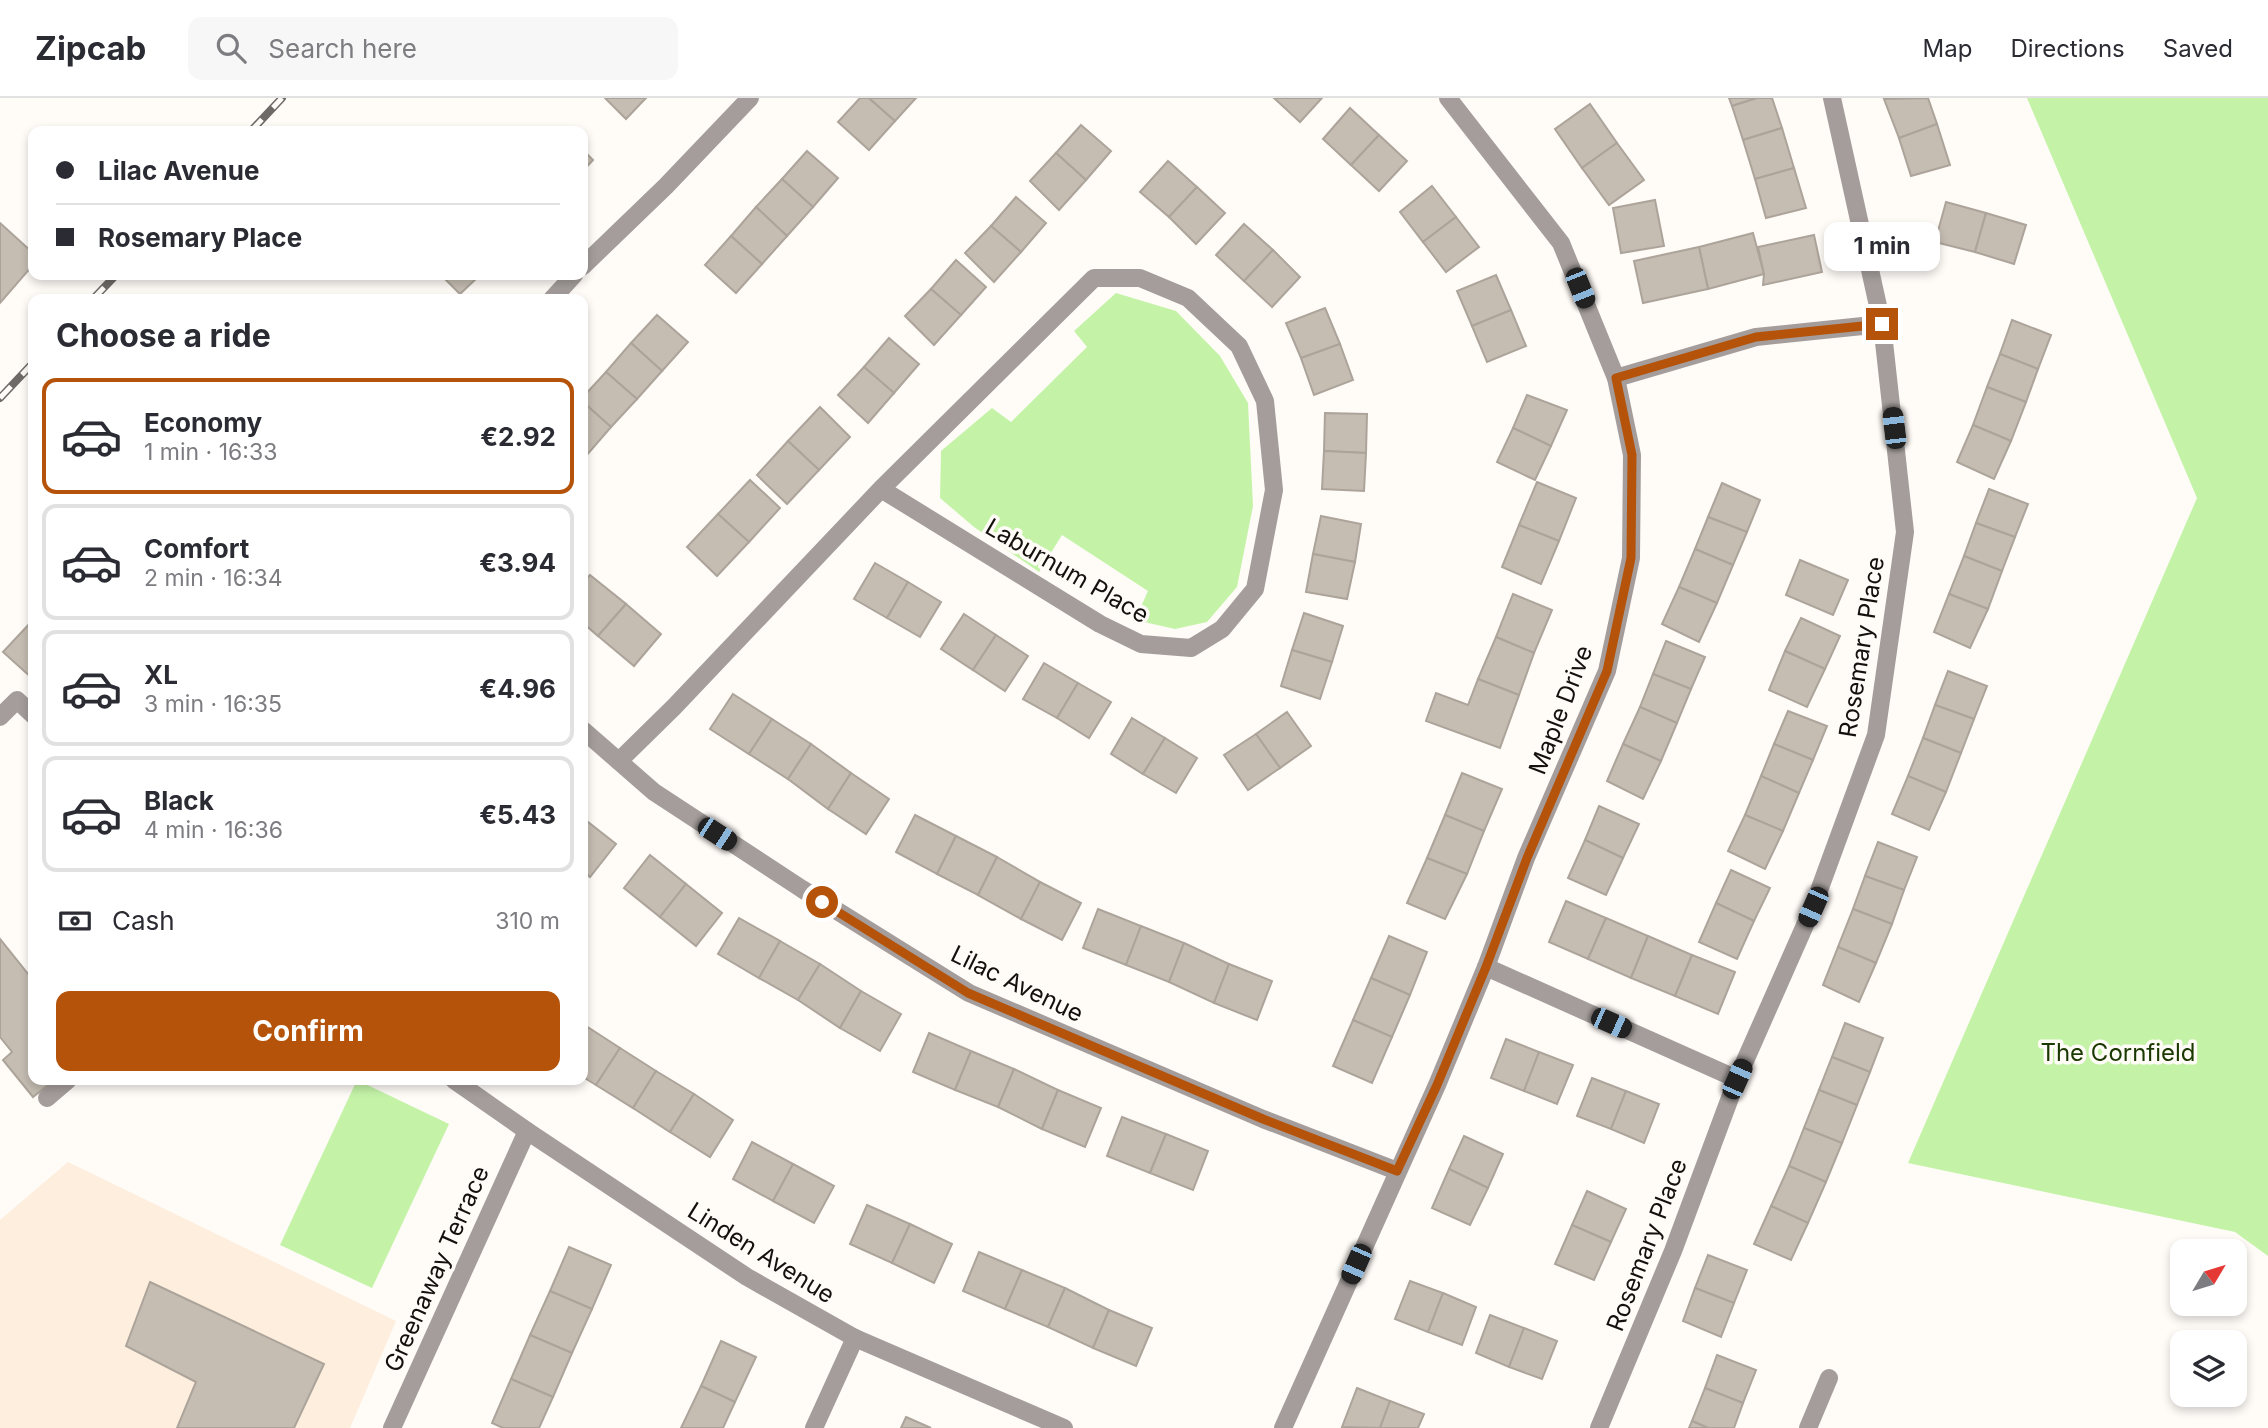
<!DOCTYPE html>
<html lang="en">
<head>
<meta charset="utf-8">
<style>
	:root { --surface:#fff; --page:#f7f7f7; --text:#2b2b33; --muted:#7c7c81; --line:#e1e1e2; --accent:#b45309 }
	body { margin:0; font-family:Inter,sans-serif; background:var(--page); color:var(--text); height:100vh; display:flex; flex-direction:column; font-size:26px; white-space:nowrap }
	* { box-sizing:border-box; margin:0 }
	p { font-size:23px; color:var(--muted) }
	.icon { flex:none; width:38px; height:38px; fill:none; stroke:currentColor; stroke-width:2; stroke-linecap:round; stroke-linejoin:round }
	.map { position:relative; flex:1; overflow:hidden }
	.details { position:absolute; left:28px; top:196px; width:560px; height:791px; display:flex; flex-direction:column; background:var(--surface); border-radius:14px; box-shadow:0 4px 10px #0003 }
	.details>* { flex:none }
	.top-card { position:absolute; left:28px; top:28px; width:560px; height:154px; border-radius:14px; box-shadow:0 4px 10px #0003; display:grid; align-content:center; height:154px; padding:0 28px; background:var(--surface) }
	.needle { width:46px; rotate:52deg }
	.fabs { position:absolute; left:2170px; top:1141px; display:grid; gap:14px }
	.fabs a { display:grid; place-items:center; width:77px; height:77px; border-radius:14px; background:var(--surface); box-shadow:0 4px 10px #0003; font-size:35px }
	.end { position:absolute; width:32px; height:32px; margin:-16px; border:9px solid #b45309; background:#fff; box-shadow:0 0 0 4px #fff }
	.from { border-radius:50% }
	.bubble { position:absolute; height:49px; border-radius:14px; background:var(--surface); box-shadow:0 4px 10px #0003; font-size:23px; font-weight:700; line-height:49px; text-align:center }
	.car { position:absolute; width:21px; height:42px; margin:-21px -10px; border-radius:9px; box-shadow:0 0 5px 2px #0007; background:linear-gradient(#222 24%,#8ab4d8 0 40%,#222 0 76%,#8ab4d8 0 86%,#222 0) }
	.top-card b { display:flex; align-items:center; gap:24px; height:66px; font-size:26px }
	.top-card b+b { border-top:2px solid var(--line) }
	.top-card i { width:18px; height:18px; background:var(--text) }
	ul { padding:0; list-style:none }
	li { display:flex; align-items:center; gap:21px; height:116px; margin:0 14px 10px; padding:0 14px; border:4px solid var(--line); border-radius:14px }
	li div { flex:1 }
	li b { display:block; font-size:26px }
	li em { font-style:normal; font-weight:700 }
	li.on { border-color:var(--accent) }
	li>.icon { width:63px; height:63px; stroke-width:1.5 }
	h2 { padding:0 28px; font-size:32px; line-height:84px }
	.pay { display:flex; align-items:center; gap:18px; height:77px; padding:0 28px; font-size:26px }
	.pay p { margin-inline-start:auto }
	.action { display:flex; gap:14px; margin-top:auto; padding:14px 28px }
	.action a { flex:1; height:80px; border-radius:14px; background:var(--accent); color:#fff; font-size:28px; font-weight:700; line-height:80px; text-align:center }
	header { display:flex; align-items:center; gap:42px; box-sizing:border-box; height:98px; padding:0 35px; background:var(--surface); border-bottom:2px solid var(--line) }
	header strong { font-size:33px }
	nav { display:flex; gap:38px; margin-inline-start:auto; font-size:24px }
	.search { width:490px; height:63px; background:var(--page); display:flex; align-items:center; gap:18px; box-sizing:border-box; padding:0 24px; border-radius:14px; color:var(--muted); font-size:26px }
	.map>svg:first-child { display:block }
	.built { fill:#feeede }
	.green { fill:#c4f3a8 }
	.building { fill:#c5bdb2; stroke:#aca49a; stroke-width:2 }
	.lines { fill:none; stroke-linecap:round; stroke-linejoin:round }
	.lane { stroke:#a49d9b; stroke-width:18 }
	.street { stroke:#a49d9b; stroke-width:18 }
	.rail-casing { stroke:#6e6a67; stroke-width:8 }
	.rail { stroke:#fffbf7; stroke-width:5; stroke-dasharray:16; stroke-linecap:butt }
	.route { stroke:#b45309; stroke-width:9 }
	.labels { text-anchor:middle; stroke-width:7; stroke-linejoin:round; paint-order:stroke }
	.street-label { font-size:24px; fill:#14100d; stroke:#fffbf7 }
	.park-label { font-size:24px; fill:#1a3900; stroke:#fffbf7 }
</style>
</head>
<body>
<header>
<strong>Zipcab</strong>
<div class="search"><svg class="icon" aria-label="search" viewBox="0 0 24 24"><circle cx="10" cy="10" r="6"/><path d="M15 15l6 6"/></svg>Search here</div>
<nav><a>Map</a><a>Directions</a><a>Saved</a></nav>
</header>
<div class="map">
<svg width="2268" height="1330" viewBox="0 0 2268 1330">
	<rect width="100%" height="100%" fill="#fffbf7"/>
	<polygon class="built" points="68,1064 396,1223 350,1330 0,1330 0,1122"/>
	<g class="green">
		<polygon points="2027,0 2268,0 2268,1158 2235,1134 1908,1065 2197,400"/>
		<polygon points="1116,195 1176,213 1220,258 1248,305 1253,408 1237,489 1207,524 1175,531 1135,522 1148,493 1062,437 1039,474 974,429 940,400 941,353 992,310 1011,324 1087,249 1074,233"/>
		<polygon points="357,982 449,1026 372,1190 280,1147"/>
	</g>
	<g class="building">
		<polygon points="605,0 646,0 626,21"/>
		<polygon points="860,0 869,0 895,23 869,52 838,24"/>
		<polygon points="869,0 916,0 895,23"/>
		<polygon points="1274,0 1322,0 1300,24"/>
		<polygon points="1729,0 1757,0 1732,8"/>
		<polygon points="1757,0 1772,0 1782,30 1743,42 1732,8"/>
		<polygon points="1928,0 1937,26 1899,40 1884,1"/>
		<polygon points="1590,6 1617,45 1582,70 1555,31"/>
		<polygon points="1350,10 1379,37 1351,67 1323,41"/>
		<polygon points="1937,26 1950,67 1911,78 1899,40"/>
		<polygon points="1081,27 1111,53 1086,82 1056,55"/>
		<polygon points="1782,30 1794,70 1755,81 1743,42"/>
		<polygon points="1379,37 1407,63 1379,93 1351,67"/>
		<polygon points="1617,45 1644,82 1609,107 1582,70"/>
		<polygon points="583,52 593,62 583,73"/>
		<polygon points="807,53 838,80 813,109 782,81"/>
		<polygon points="1056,55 1086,82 1059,112 1030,83"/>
		<polygon points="1168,63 1197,89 1169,119 1140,94"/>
		<polygon points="1794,70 1806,110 1766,120 1755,81"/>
		<polygon points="782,81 813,109 787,138 756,109"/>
		<polygon points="1432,88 1456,119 1423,144 1400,114"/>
		<polygon points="1197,89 1225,115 1196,146 1169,119"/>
		<polygon points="1016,99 1046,125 1021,154 991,128"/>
		<polygon points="1655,102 1664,148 1621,155 1613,110"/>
		<polygon points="1946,104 1986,115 1975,154 1935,144"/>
		<polygon points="756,109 787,138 762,166 731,138"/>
		<polygon points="1986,115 2026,127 2014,166 1975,154"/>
		<polygon points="1456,119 1479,149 1446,174 1423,144"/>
		<polygon points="0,125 33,155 33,167 0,205"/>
		<polygon points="1244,126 1273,152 1244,183 1216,157"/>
		<polygon points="991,128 1021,154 994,184 965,155"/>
		<polygon points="1753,135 1764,176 1708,191 1699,149"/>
		<polygon points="1814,137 1822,174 1763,187 1764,176 1758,149"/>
		<polygon points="731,138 762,166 736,195 705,167"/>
		<polygon points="1699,149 1708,191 1643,205 1634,163"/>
		<polygon points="1273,152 1300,179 1272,209 1244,183"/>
		<polygon points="956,162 986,189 961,217 931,191"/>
		<polygon points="441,177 480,177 460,196"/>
		<polygon points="1496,177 1511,212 1472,228 1457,193"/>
		<polygon points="931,191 961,217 934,247 905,218"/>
		<polygon points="1325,210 1340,246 1301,260 1286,225"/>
		<polygon points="1511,212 1526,248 1487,264 1472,228"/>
		<polygon points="657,217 688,244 662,273 631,245"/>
		<polygon points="2012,222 2051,237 2038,271 2000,256"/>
		<polygon points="889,240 919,266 894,295 864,269"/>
		<polygon points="631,245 662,273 637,301 606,274"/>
		<polygon points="1340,246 1353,282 1314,297 1301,260"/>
		<polygon points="2000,256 2038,271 2026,304 1987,289"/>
		<polygon points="864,269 894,295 868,325 838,297"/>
		<polygon points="606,274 637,301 611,329 583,304 583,299"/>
		<polygon points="1987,289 2026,304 2011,343 1973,327"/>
		<polygon points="1527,297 1567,312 1551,348 1513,330"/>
		<polygon points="583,304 611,329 586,358 583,356"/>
		<polygon points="820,309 850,339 819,372 788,343"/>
		<polygon points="1325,315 1367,316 1366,355 1324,353"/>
		<polygon points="1973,327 2011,343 1994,381 1957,364"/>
		<polygon points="1513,330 1551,348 1535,382 1497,364"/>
		<polygon points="788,343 819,372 787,406 757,377"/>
		<polygon points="1324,353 1366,355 1364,393 1322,391"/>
		<polygon points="750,382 780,410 749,444 718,416"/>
		<polygon points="1537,384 1576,400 1559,443 1519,427"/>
		<polygon points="1722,385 1760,402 1747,434 1708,419"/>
		<polygon points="1989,391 2028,406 2015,439 1976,425"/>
		<polygon points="718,416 749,444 717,478 687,449"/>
		<polygon points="1321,418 1361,426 1355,464 1313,456"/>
		<polygon points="1708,419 1747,434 1733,467 1695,451"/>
		<polygon points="1976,425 2015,439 2002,473 1964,458"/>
		<polygon points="1519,427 1559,443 1541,486 1502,469"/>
		<polygon points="1695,451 1733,467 1717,505 1679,489"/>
		<polygon points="1313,456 1355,464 1347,501 1306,494"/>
		<polygon points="1964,458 2002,473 1988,511 1949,496"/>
		<polygon points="1800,462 1848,482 1833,517 1786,497"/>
		<polygon points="875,465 908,484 887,520 854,501"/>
		<polygon points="590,477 626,506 598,538 583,525 583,485"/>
		<polygon points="908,484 941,504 920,539 887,520"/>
		<polygon points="1679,489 1717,505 1699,544 1662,526"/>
		<polygon points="1513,496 1552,512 1534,555 1496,539"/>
		<polygon points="1949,496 1988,511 1970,550 1934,534"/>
		<polygon points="626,506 661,536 634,568 598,538"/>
		<polygon points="1304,515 1343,528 1332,564 1292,552"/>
		<polygon points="964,516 996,537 973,572 941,551"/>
		<polygon points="1801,520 1840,538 1825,571 1785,553"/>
		<polygon points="32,523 33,525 33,581 3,554"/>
		<polygon points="996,537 1028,558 1005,593 973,572"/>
		<polygon points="1496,539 1534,555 1519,597 1478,581"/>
		<polygon points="1666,543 1705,559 1691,591 1653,576"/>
		<polygon points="1292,552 1332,564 1320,601 1281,588"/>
		<polygon points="1785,553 1825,571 1807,609 1769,592"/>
		<polygon points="1044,565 1078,585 1057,620 1023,601"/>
		<polygon points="1948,573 1987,588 1974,621 1935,607"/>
		<polygon points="1653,576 1691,591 1677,625 1640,609"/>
		<polygon points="1478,581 1519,597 1500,650 1426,623 1436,595 1468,607"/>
		<polygon points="1078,585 1111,604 1089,640 1057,620"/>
		<polygon points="733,596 772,621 749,656 710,631"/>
		<polygon points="1935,607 1974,621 1961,655 1923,640"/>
		<polygon points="1640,609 1677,625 1661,663 1623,646"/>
		<polygon points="1788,613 1827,628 1813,662 1774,646"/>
		<polygon points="1287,614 1311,648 1280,670 1256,636"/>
		<polygon points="1132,620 1165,640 1143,676 1111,656"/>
		<polygon points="772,621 811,646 788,681 749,656"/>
		<polygon points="1256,636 1280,670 1248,692 1224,657"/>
		<polygon points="1165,640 1197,660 1176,695 1143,676"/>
		<polygon points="1923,640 1961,655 1946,694 1908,678"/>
		<polygon points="811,646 851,675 828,711 788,681"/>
		<polygon points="1623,646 1661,663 1643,701 1607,683"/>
		<polygon points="1774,646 1813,662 1799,695 1761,678"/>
		<polygon points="851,675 889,701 866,736 828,711"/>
		<polygon points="1462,675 1502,691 1484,733 1445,717"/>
		<polygon points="1761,678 1799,695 1783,733 1745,717"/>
		<polygon points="1908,678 1946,694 1929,732 1892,716"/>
		<polygon points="1599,708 1639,726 1623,760 1585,742"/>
		<polygon points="915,717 956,738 937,776 896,754"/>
		<polygon points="1445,717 1484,733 1467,776 1427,760"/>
		<polygon points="1745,717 1783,733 1765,771 1728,753"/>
		<polygon points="583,720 616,746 590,779 583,773"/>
		<polygon points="956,738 997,759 978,797 937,776"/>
		<polygon points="1585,742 1623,760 1606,797 1568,780"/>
		<polygon points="1878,744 1917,759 1904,792 1865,778"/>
		<polygon points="650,757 686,786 660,819 624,790"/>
		<polygon points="997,759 1040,784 1021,821 978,797"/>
		<polygon points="1427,760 1467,776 1445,821 1407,805"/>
		<polygon points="1731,772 1770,790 1754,823 1716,805"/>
		<polygon points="1865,778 1904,792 1892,826 1853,811"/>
		<polygon points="1040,784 1081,805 1062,842 1021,821"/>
		<polygon points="686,786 722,815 696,848 660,819"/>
		<polygon points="1566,803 1606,820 1588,861 1549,844"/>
		<polygon points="1716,805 1754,823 1737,861 1699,844"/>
		<polygon points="1098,811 1141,828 1126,867 1083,850"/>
		<polygon points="1853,811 1892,826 1876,865 1838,849"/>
		<polygon points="739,820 780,843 759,880 718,856"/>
		<polygon points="1606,820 1648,838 1631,880 1588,861"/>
		<polygon points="1141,828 1184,845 1169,884 1126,867"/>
		<polygon points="1389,838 1427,854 1410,897 1371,880"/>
		<polygon points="1648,838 1692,857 1675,898 1631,880"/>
		<polygon points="0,841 33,882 33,982 54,982 33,999 3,962 12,954 0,939"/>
		<polygon points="780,843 820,866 798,902 759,880"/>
		<polygon points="1184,845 1229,866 1214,905 1169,884"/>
		<polygon points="1838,849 1876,865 1859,904 1823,887"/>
		<polygon points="1692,857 1735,874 1718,916 1675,898"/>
		<polygon points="820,866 861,893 840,930 798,902"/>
		<polygon points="1229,866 1272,883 1257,922 1214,905"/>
		<polygon points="1371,880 1410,897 1392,939 1353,922"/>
		<polygon points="861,893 901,916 880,953 840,930"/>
		<polygon points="1353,922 1392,939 1372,985 1333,968"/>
		<polygon points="1845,925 1883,940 1870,974 1832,959"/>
		<polygon points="583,926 620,950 596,987 583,979"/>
		<polygon points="929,935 971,953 955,992 913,974"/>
		<polygon points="1506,941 1539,954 1524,993 1491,980"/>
		<polygon points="620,950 656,973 633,1010 596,987"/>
		<polygon points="971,953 1014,971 998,1009 955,992"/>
		<polygon points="1539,954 1573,967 1557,1006 1524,993"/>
		<polygon points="1832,959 1870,974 1857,1007 1819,992"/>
		<polygon points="1014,971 1058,992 1042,1031 998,1009"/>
		<polygon points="656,973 694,996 670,1034 633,1010"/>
		<polygon points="1592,980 1626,993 1611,1031 1577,1018"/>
		<polygon points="1058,992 1101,1010 1085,1049 1042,1031"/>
		<polygon points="1819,992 1857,1007 1842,1045 1804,1030"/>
		<polygon points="1626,993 1659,1006 1644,1045 1611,1031"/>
		<polygon points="694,996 733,1022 710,1059 670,1034"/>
		<polygon points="1122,1019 1166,1036 1150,1075 1107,1058"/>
		<polygon points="1804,1030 1842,1045 1826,1084 1789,1068"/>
		<polygon points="1166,1036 1208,1053 1193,1092 1150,1075"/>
		<polygon points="1464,1038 1503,1056 1488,1090 1449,1071"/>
		<polygon points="752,1044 793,1066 773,1103 733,1081"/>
		<polygon points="793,1066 834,1088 814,1125 773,1103"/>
		<polygon points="1789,1068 1826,1084 1808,1125 1771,1108"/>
		<polygon points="1449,1071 1488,1090 1470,1127 1432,1110"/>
		<polygon points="1587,1093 1626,1111 1611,1144 1572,1127"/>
		<polygon points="867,1107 910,1126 892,1165 850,1146"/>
		<polygon points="1771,1108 1808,1125 1791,1162 1754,1146"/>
		<polygon points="910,1126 952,1146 934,1185 892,1165"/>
		<polygon points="1572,1127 1611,1144 1594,1182 1555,1166"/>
		<polygon points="569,1149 611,1167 592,1211 550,1193"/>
		<polygon points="979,1154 1022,1172 1005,1211 963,1193"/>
		<polygon points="1708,1157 1747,1172 1734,1205 1695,1190"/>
		<polygon points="1022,1172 1065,1190 1048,1229 1005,1211"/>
		<polygon points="1410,1183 1443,1195 1428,1234 1395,1221"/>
		<polygon points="150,1184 324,1266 294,1330 177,1330 196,1284 126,1248"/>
		<polygon points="1065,1190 1109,1212 1093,1250 1048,1229"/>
		<polygon points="1695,1190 1734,1205 1721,1239 1683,1223"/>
		<polygon points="550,1193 592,1211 572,1255 530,1237"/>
		<polygon points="1443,1195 1476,1209 1462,1247 1428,1234"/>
		<polygon points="1109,1212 1152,1230 1136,1268 1093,1250"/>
		<polygon points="1490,1217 1524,1230 1509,1269 1476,1255"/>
		<polygon points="1524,1230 1557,1243 1542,1281 1509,1269"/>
		<polygon points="530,1237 572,1255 553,1299 511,1281"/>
		<polygon points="721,1243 756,1259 735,1304 701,1288"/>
		<polygon points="1717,1257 1756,1272 1743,1305 1705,1290"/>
		<polygon points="511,1281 553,1299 539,1330 503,1330 492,1325"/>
		<polygon points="701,1288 735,1304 723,1330 681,1330"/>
		<polygon points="1357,1290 1390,1303 1380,1330 1342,1329"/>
		<polygon points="1705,1290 1743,1305 1734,1330 1708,1330 1692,1323"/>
		<polygon points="1390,1303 1424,1316 1418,1330 1380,1330"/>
		<polygon points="906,1319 931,1330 901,1330"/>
		<polygon points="1692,1323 1708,1330 1689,1330"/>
	</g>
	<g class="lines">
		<g class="lane">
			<polyline points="47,1000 68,982"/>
			<polyline points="1808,1330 1829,1280"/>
		</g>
		<g class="street">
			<polyline points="583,168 666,88 750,0"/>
			<polyline points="552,201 574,177"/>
			<polyline points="1616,280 1756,239 1882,226"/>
			<polyline points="0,619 17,602 33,617"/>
			<polyline points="583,632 654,694 802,791 969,895 1263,1021 1397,1073"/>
			<polyline points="619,663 674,609 881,391 1094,180 1140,180 1188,200 1239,248 1265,303 1274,392 1255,491 1222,531 1191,550 1141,546 1100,526 881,391"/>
			<polyline points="1486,869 1737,981"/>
			<polyline points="454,982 527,1033 747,1179 855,1240 1064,1330"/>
			<polyline points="392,1330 527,1033"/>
			<polyline points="814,1330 855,1240"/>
			<polyline points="1283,1330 1437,987 1486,869 1526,760 1607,573 1631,460 1632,357 1616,280 1561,145 1448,0"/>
			<polyline points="1599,1330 1673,1153 1737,981 1813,809 1876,637 1905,434 1882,226 1832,0"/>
		</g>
		<defs>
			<g id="rail">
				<polyline points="251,33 282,0"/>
				<polyline points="93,201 116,177"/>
				<polyline points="0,300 33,265"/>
			</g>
		</defs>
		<use href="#rail" class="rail-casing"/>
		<use href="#rail" class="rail"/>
	</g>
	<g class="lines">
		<polyline class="route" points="822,804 968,895 1263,1021 1397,1073 1437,987 1486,869 1527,760 1607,573 1631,460 1632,357 1616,280 1756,239 1882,226"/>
	</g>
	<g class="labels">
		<g class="street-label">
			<text transform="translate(1067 473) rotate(30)" y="8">Laburnum Place</text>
			<text transform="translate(1862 549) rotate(-81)" y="8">Rosemary Place</text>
			<text transform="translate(1561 612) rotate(-69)" y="8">Maple Drive</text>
			<text transform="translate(1017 886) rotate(26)" y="8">Lilac Avenue</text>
			<text transform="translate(1647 1147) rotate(-69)" y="8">Rosemary Place</text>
			<text transform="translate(761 1155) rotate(32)" y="8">Linden Avenue</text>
			<text transform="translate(437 1171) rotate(-66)" y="8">Greenaway Terrace</text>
		</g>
		<g class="park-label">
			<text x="2118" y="963">The Cornfield</text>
		</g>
	</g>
</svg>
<div class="fabs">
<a><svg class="needle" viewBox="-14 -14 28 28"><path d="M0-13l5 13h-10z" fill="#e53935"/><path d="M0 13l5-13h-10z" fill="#7c7c81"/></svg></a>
<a><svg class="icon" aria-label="layers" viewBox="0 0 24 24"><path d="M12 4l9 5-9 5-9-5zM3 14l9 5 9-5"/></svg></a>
</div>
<i class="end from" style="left:822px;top:804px"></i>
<i class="end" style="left:1882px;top:226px"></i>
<div class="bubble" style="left:1824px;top:124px;width:116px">1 min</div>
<i class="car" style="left:1580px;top:190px;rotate:158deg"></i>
<i class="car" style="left:1894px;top:330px;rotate:353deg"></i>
<i class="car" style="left:717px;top:736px;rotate:123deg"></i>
<i class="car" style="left:1813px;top:809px;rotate:204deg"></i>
<i class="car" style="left:1611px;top:925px;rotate:114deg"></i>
<i class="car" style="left:1737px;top:981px;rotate:24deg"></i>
<i class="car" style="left:1356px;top:1166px;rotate:204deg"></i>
<div class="top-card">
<b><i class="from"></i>Lilac Avenue</b>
<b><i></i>Rosemary Place</b>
</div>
<section class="details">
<h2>Choose a ride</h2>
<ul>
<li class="on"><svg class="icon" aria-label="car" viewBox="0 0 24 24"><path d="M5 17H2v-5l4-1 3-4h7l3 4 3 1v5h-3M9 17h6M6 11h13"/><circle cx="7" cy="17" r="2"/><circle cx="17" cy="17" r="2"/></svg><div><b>Economy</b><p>1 min · 16:33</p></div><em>€2.92</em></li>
<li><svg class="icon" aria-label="car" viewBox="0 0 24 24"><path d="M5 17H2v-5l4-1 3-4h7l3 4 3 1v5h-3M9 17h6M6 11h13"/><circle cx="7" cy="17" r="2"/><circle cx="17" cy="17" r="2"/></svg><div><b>Comfort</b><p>2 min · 16:34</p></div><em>€3.94</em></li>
<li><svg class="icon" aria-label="car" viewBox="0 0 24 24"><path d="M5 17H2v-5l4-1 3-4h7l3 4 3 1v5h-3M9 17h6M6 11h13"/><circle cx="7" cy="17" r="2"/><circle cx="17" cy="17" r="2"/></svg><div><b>XL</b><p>3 min · 16:35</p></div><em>€4.96</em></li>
<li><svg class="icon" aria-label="car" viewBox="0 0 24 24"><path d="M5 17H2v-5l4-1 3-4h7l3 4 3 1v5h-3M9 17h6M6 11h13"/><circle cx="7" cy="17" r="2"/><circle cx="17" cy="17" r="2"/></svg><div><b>Black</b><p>4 min · 16:36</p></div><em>€5.43</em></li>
</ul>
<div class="pay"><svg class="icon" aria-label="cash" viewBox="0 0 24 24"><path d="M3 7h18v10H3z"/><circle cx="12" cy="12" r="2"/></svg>Cash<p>310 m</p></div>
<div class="action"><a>Confirm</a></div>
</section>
</div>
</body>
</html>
